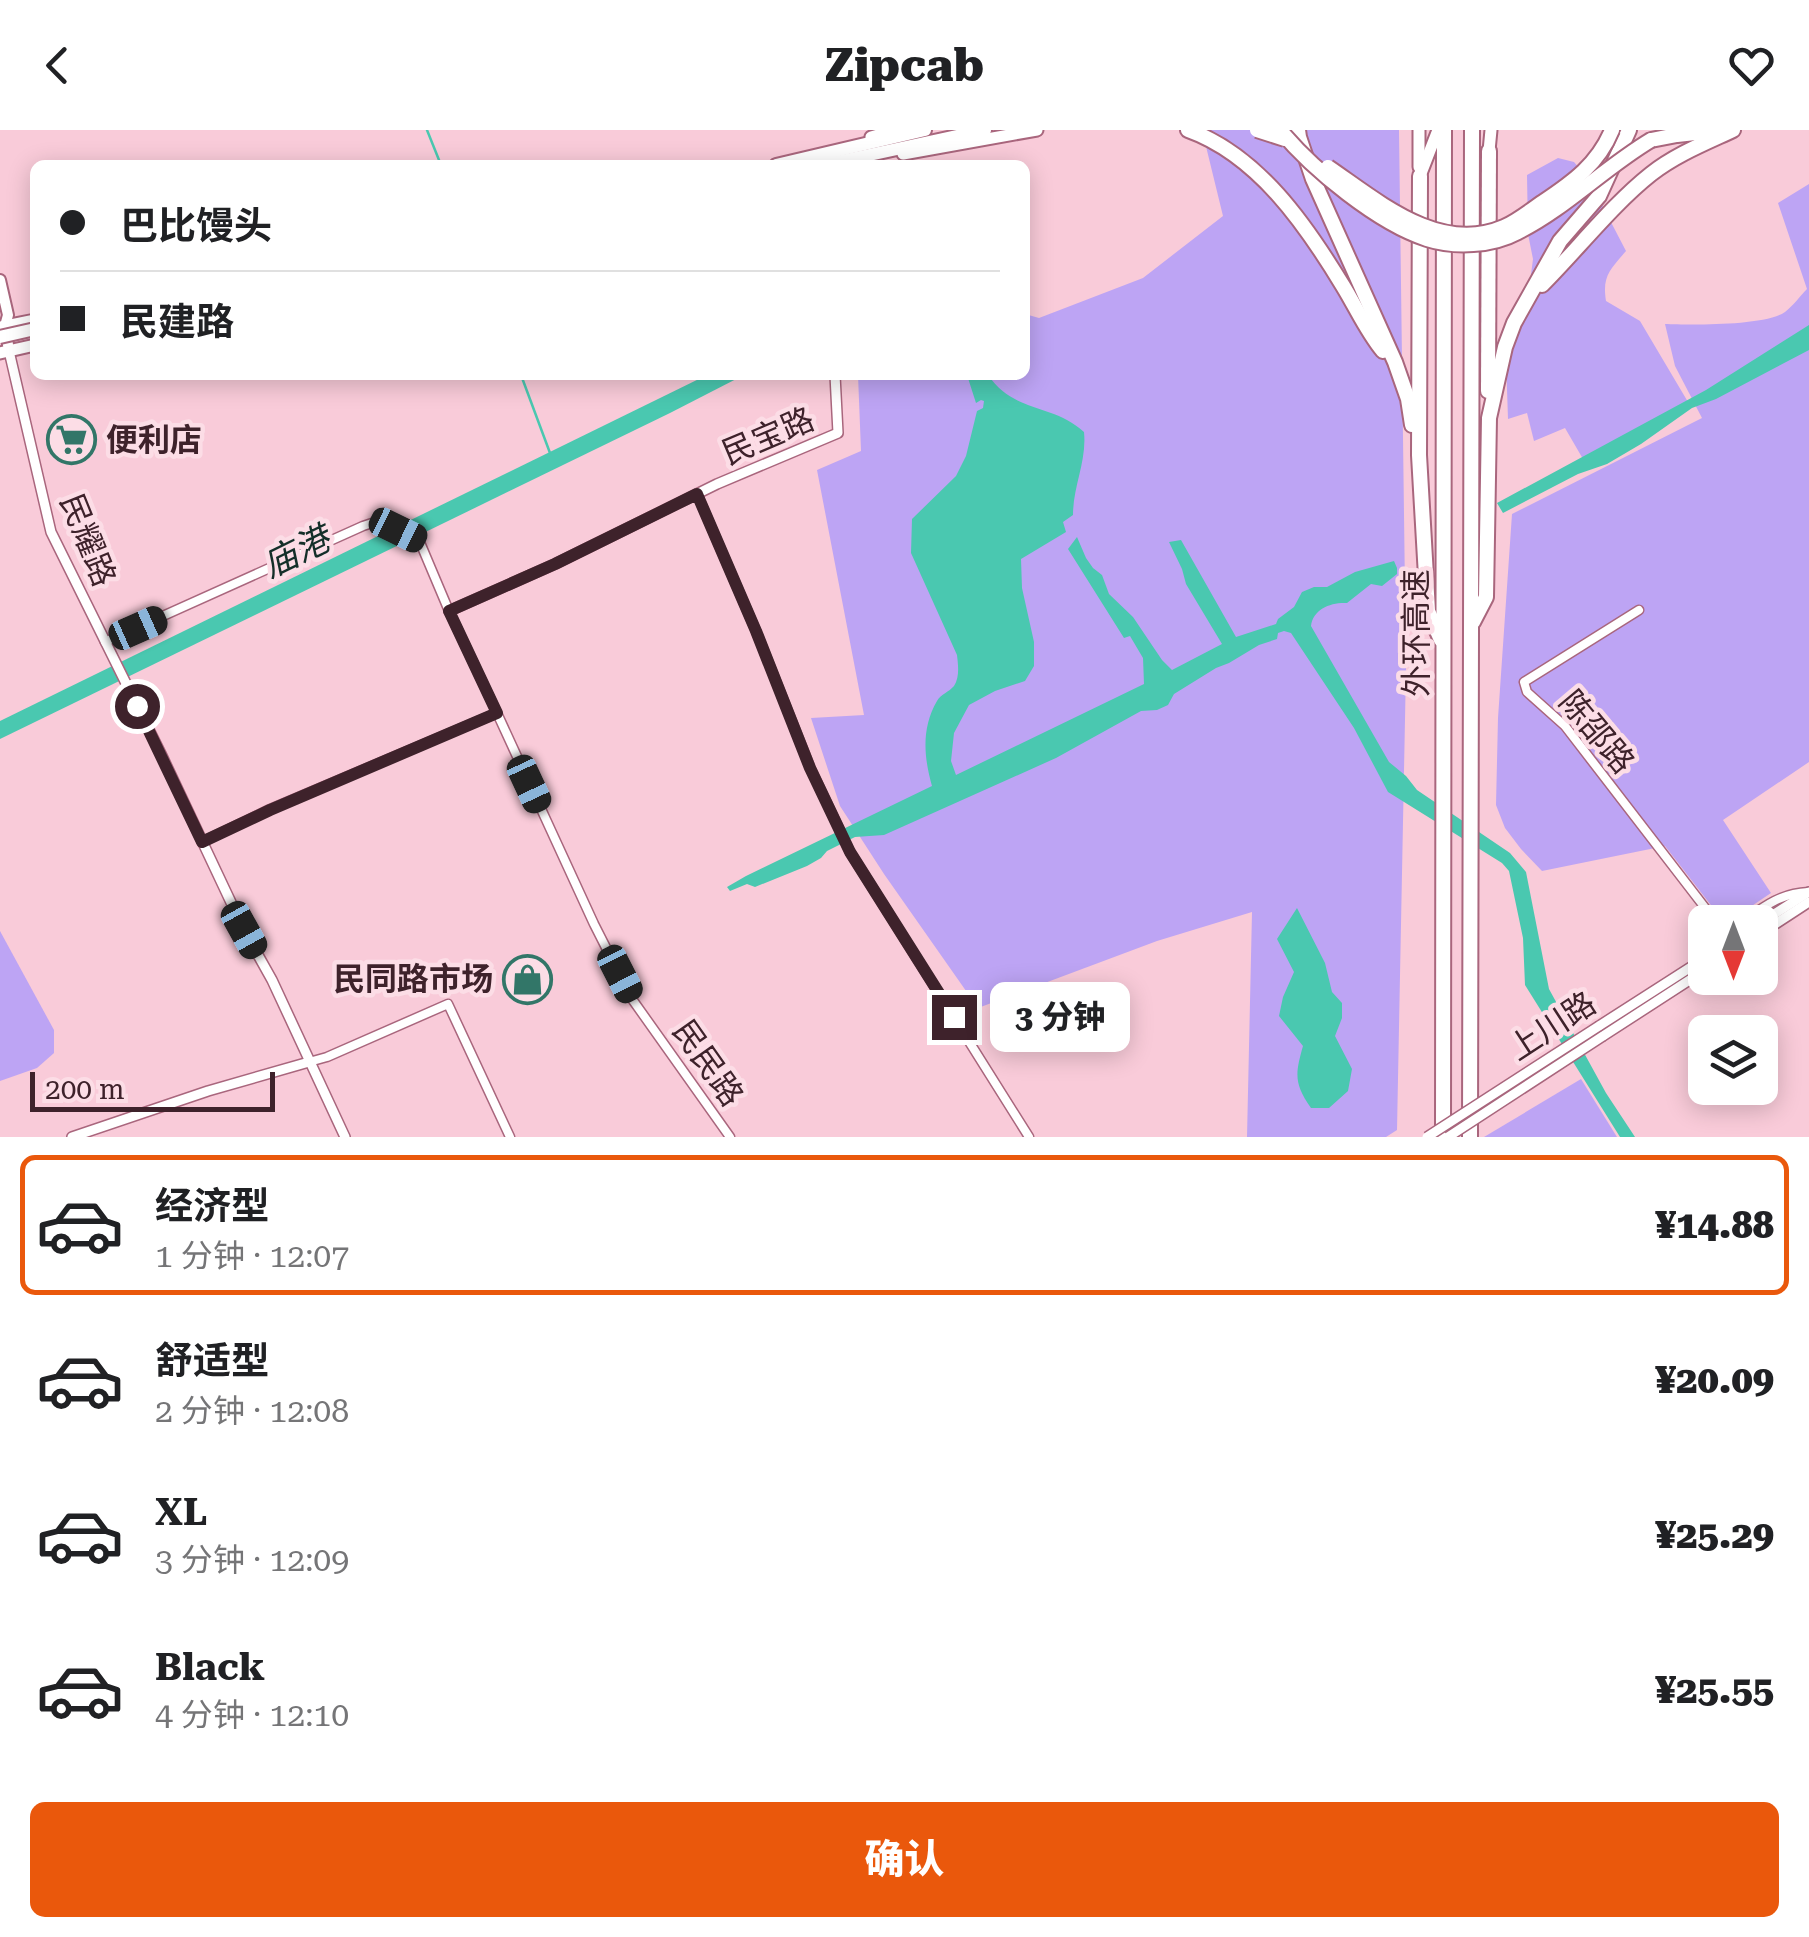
<!DOCTYPE html>
<html lang="zh">
<head>
<meta charset="utf-8">
<style>
	:root { --surface:#fff; --page:#f6f6f6; --text:#202124; --muted:#757577; --line:#e0e0e0; --accent:#ea580c }
	body { margin:0; font-family:"Roboto Serif","Noto Sans SC",serif; background:var(--page); color:var(--text); height:100vh; display:flex; flex-direction:column; font-size:38px; white-space:nowrap }
	* { box-sizing:border-box; margin:0 }
	p { font-size:32px; color:var(--muted) }
	.icon { flex:none; width:55px; height:55px; fill:none; stroke:currentColor; stroke-width:2; stroke-linecap:round; stroke-linejoin:round }
	.map { position:relative; height:1007px; overflow:hidden }
	.details { display:flex; flex-direction:column; background:var(--surface); flex:1 }
	.details>* { flex:none }
	.hud { position:absolute; left:30px; top:30px; width:1000px; height:220px; border-radius:15px; box-shadow:0 5px 25px #0003; display:grid; align-content:center; height:220px; padding:0 30px; background:var(--surface) }
	.needle { width:65px; rotate:180deg }
	.buttons { position:absolute; left:1688px; top:775px; display:grid; gap:20px }
	.buttons a { display:grid; place-items:center; width:90px; height:90px; border-radius:15px; background:var(--surface); box-shadow:0 5px 25px #0003; font-size:50px }
	.scale { position:absolute; left:30px; bottom:25px; width:245px; box-sizing:border-box; padding-left:10px; border:5px solid #3e222b; border-top:0; font-size:28px; line-height:35px; white-space:nowrap; color:#3e222b; -webkit-text-stroke:8px #fcdde6; paint-order:stroke }
	.end { position:absolute; width:45px; height:45px; margin:-22px; border:12px solid #3e222b; background:#fff; box-shadow:0 0 0 5px #fff }
	.from { border-radius:50% }
	.bubble { position:absolute; height:70px; border-radius:15px; background:var(--surface); box-shadow:0 5px 25px #0003; font-size:32px; font-weight:800; line-height:70px; text-align:center }
	.car { position:absolute; width:30px; height:60px; margin:-30px -15px; border-radius:12px; box-shadow:0 0 8px 2px #0007; background:linear-gradient(#222 24%,#8ab4d8 0 40%,#222 0 76%,#8ab4d8 0 86%,#222 0) }
	.hud b { display:flex; align-items:center; gap:35px; height:95px; font-size:38px }
	.hud b+b { border-top:2px solid var(--line) }
	.hud i { width:25px; height:25px; background:var(--text) }
	ul { padding:18px 0 0; list-style:none }
	li { display:flex; align-items:center; gap:30px; height:140px; margin:0 20px 15px; padding:0 10px; border:5px solid transparent; border-radius:15px }
	li div { flex:1 }
	li b { display:block; font-size:38px }
	li em { font-style:normal; font-weight:800 }
	li.current { border-color:var(--accent) }
	li>.icon { width:90px; height:90px; stroke-width:1.5 }
	.button { display:flex; gap:20px; margin-top:auto; padding:20px 30px }
	.button a { flex:1; height:115px; border-radius:15px; background:var(--accent); color:#fff; font-size:40px; font-weight:800; line-height:115px; text-align:center }
	header { display:flex; justify-content:space-between; align-items:center; height:130px; padding:0 30px; background:var(--surface); font-size:45px; font-weight:800 }
	.map>svg:first-child { display:block }
	.green { fill:#bda4f4 }
	.water { fill:#4ac8b0 }
	.lines { fill:none; stroke-linecap:round; stroke-linejoin:round }
	.stream { stroke:#4ac8b0; stroke-width:2.5 }
	.minor-casing { stroke:#a9667d; stroke-width:11 }
	.tertiary-casing { stroke:#a9667d; stroke-width:12 }
	.secondary-casing { stroke:#a9667d; stroke-width:14 }
	.primary-casing { stroke:#a9667d; stroke-width:15 }
	.trunk-casing { stroke:#a9667d; stroke-width:16 }
	.motorway-casing { stroke:#a9667d; stroke-width:18 }
	.minor { stroke:#fff; stroke-width:8 }
	.tertiary { stroke:#fff; stroke-width:9 }
	.secondary { stroke:#fff; stroke-width:10 }
	.primary { stroke:#fff; stroke-width:11 }
	.trunk { stroke:#fff; stroke-width:12 }
	.motorway { stroke:#fff; stroke-width:14 }
	.tertiary-bridge-casing { stroke:#a9667d; stroke-width:12; stroke-linecap:butt }
	.trunk-bridge-casing { stroke:#a9667d; stroke-width:16; stroke-linecap:butt }
	.motorway-bridge-casing { stroke:#a9667d; stroke-width:18; stroke-linecap:butt }
	.tertiary-bridge { stroke:#fff; stroke-width:9 }
	.trunk-bridge { stroke:#fff; stroke-width:12 }
	.motorway-bridge { stroke:#fff; stroke-width:14 }
	.route { stroke:#3e222b; stroke-width:12 }
	.labels { text-anchor:middle; stroke-width:9; stroke-linejoin:round; paint-order:stroke }
	.street-label { font-size:32px; fill:#3e222b; stroke:#fcdde6 }
	.poi-label { font-size:32px; font-weight:bold; fill:#3e222b; stroke:#fcdde6; text-anchor:start }
	.water-label { font-size:35px; font-style:italic; fill:#142f29; stroke:#fcdde6 }
</style>
</head>
<body>
<header><svg class="icon" aria-label="back" viewBox="0 0 24 24"><path d="M15 5l-7 7 7 7"/></svg>Zipcab<svg class="icon" aria-label="heart" viewBox="0 0 24 24"><path d="M12 20l-8-8c-3-5 5-10 8-4 3-6 11-1 8 4z"/></svg></header>
<div class="map">
<svg width="1809" height="1007" viewBox="0 0 1809 1007">
	<rect width="100%" height="100%" fill="#f9cbd9"/>
	<g class="green">
		<polygon points="1202,0 1399,0 1406,538 1397,1000 1386,1007 1247,1007 1252,782 1157,811 978,878 884,744 840,676 811,588 864,585 817,340 861,321 858,245 1025,245 1025,184 1039,188 1143,148 1223,86"/>
		<path d="M1558,28L1574,32L1589,50L1626,121C1610,140 1602,146 1606,171L1640,191L1688,272L1583,329L1565,298L1534,311L1527,283L1508,289L1505,199L1525,191L1533,129L1528,104L1527,45Z"/>
		<path d="M1809,54V632L1723,690L1771,763L1728,792H1724L1665,716L1542,741L1521,719L1505,698L1496,675L1498,588L1512,384L1702,288L1675,236L1665,194C1691,195 1765,196 1785,182C1793,176 1800,166 1807,159L1778,73Z"/>
		<polygon points="0,801 54,900 54,923 37,938 0,951"/>
		<polygon points="1581,949 1617,1007 1484,1007"/>
	</g>
	<g class="water">
		<polygon points="1809,195 1809,220 1716,269 1692,278 1641,314 1607,334 1578,344 1503,383 1497,373 1706,260"/>
		<polygon points="707,245 744,245 670,283 0,609 0,591"/>
		<path d="M967,245H988C1015,284 1053,273 1084,302C1087,331 1073,356 1073,385L1063,392L1066,402L1021,429L1022,458L1034,512V536L1025,551L995,561L969,575L954,603L951,631L956,645L1144,554L1143,528L1130,506L1124,508L1068,419L1077,407L1086,428L1093,438L1102,445L1109,464L1133,487L1162,530L1172,540L1222,514L1186,454L1182,439L1169,412L1181,410L1236,507L1276,494L1278,489L1294,477L1302,462L1314,457H1327L1355,442L1394,431L1397,438V444L1382,456L1371,454L1347,473C1331,472 1313,479 1311,496L1389,632L1406,646L1417,660L1510,723L1526,742L1549,859L1606,963L1635,1007H1620L1525,855L1523,808L1509,741L1502,733L1388,662L1354,598L1291,503L1284,501L1278,503L1277,509L1259,515L1229,533L1216,538L1174,564L1168,575L1157,580L1141,581L1056,628L884,705L855,707L827,721L821,728L807,736L755,757L747,754L730,761L727,757L746,746L932,656C924,628 921,598 937,571C941,564 949,562 954,556C960,547 958,534 957,525L911,423L912,389L956,346L966,326L977,281L983,278L984,271L981,270L976,273Z"/>
		<path d="M1297,778L1325,833L1332,862L1342,873V888L1335,906L1352,939L1348,961L1329,978H1311C1294,954 1295,944 1303,916L1279,886L1283,867L1294,842L1277,809Z"/>
	</g>
	<g class="lines">
		<g class="stream">
			<polyline points="427,0 441,35"/>
			<polyline points="521,245 550,323"/>
		</g>
		<defs>
			<g id="minor">
				<polyline points="697,364 756,501 811,639 850,722 1029,1007"/>
				<polyline points="1639,480 1524,552 1527,562 1565,596 1716,792"/>
				<polyline points="105,512 363,396 378,391 419,410 449,481 497,583"/>
				<polyline points="202,712 270,679 497,583 594,794 632,869 730,1007"/>
				<path d="M1742,792C1763,777 1781,763 1808,762"/>
				<polyline points="309,932 327,927 448,874 510,1007"/>
			</g>
			<g id="tertiary">
				<polyline points="9,221 51,402 162,626 244,800 272,850 345,1007"/>
				<polyline points="449,481 555,434 717,354 838,303 835,245"/>
				<polyline points="1760,793 1809,762"/>
				<polyline points="1760,804 1809,772"/>
				<polyline points="1599,896 1705,828"/>
				<polyline points="1603,906 1705,840"/>
				<polyline points="72,1007 208,961 309,932"/>
			</g>
			<polyline id="secondary" points="0,150 8,185 5,196 9,221"/>
			<g id="primary">
				<polyline points="1419,0 1419,37"/>
				<polyline points="871,7 896,0"/>
				<polyline points="1489,21 1491,0"/>
				<polyline points="903,24 1037,0"/>
				<polyline points="1420,46 1438,0"/>
				<polyline points="0,197 35,190"/>
				<polyline points="0,223 35,215"/>
			</g>
			<g id="trunk">
				<polyline points="776,35 925,0"/>
				<polyline points="823,35 985,0"/>
			</g>
			<g id="motorway">
				<path d="M1188,0C1258,25 1306,95 1343,156C1356,177 1367,202 1383,221"/>
				<polyline points="1298,0 1299,7 1313,49 1395,232 1408,269 1412,295"/>
				<polyline points="1651,10 1677,5 1722,0"/>
				<polyline points="1420,46 1419,325 1428,481 1441,510"/>
				<path d="M1542,155C1577,120 1613,74 1651,44C1675,25 1705,13 1733,0"/>
				<polyline points="1488,261 1489,21"/>
				<polyline points="1473,492 1486,467 1489,288 1505,217 1514,193 1560,111 1599,66 1629,0"/>
				<polyline points="1443,1007 1444,0"/>
				<polyline points="1470,1007 1472,0"/>
			</g>
		</defs>
		<use href="#minor" class="minor-casing"/>
		<use href="#tertiary" class="tertiary-casing"/>
		<use href="#secondary" class="secondary-casing"/>
		<use href="#primary" class="primary-casing"/>
		<use href="#trunk" class="trunk-casing"/>
		<use href="#motorway" class="motorway-casing"/>
		<use href="#minor" class="minor"/>
		<use href="#tertiary" class="tertiary"/>
		<use href="#secondary" class="secondary"/>
		<use href="#primary" class="primary"/>
		<use href="#trunk" class="trunk"/>
		<use href="#motorway" class="motorway"/>
		<defs>
			<g id="tertiary-bridge">
				<polyline points="1427,1007 1599,896"/>
				<polyline points="1448,1007 1603,906"/>
			</g>
			<polyline id="trunk-bridge" points="0,207 35,199"/>
			<g id="motorway-bridge">
				<polyline points="1257,0 1285,9"/>
				<path d="M1280,0C1313,40 1378,93 1427,109C1455,118 1492,116 1518,102C1566,78 1604,38 1651,10"/>
				<path d="M1328,37C1378,71 1439,125 1504,97C1518,91 1531,80 1543,72C1573,52 1598,34 1612,0"/>
			</g>
		</defs>
		<use href="#tertiary-bridge" class="tertiary-bridge-casing"/>
		<use href="#trunk-bridge" class="trunk-bridge-casing"/>
		<use href="#motorway-bridge" class="motorway-bridge-casing"/>
		<use href="#tertiary-bridge" class="tertiary-bridge"/>
		<use href="#trunk-bridge" class="trunk-bridge"/>
		<use href="#motorway-bridge" class="motorway-bridge"/>
	</g>
	<g class="lines">
		<polyline class="route" points="137,576 202,712 270,680 497,583 449,481 555,434 697,364 756,501 810,638 850,722 954,887"/>
	</g>
	<defs>
		<symbol id="supermarket-ring" viewBox="-11 -11 22 22"><circle r="9.5" fill="#fcdde6" stroke="#327668" stroke-width="1.5"/><path d="M-6-5.5h2.5l.6 2H6L4.5 2H-2.5L-4.4-4H-6ZM-1.5 3.2a1.3 1.3 0 1 0 .1 0ZM3 3.2a1.3 1.3 0 1 0 .1 0Z" fill="#327668"/></symbol>
		<symbol id="shop-ring" viewBox="-11 -11 22 22"><circle r="9.5" fill="#fcdde6" stroke="#327668" stroke-width="1.5"/><path d="M-5-2.5h2.3a2.7 3.5 0 0 1 5.4 0H5L5.5 6h-11ZM-1.5-2.5h3a1.5 2.3 0 0 0-3 0Z" fill="#327668"/></symbol>
	</defs>
	<g fill-rule="evenodd">
		<use href="#supermarket-ring" x="44" y="282" width="55" height="55"/>
		<use href="#shop-ring" x="500" y="822" width="55" height="55"/>
	</g>
	<g class="labels">
		<g class="street-label">
			<text transform="translate(768 306) rotate(-23)" y="11">民宝路</text>
			<text transform="translate(88 410) rotate(68)" y="11">民耀路</text>
			<text transform="translate(1416 503) rotate(-90)" y="11">外环高速</text>
			<text transform="translate(1597 602) rotate(50)" y="11">陈邵路</text>
			<text transform="translate(1552 896) rotate(-33)" y="11">上川路</text>
			<text transform="translate(708 933) rotate(55)" y="11">民民路</text>
		</g>
		<g class="poi-label">
			<text x="106" y="321">便利店</text>
			<text x="493" y="860" text-anchor="end">民同路市场</text>
		</g>
		<g class="water-label">
			<text transform="translate(296 422) rotate(-26)" y="12">庙港</text>
		</g>
	</g>
</svg>
<div class="buttons">
<a><svg class="needle" viewBox="-14 -14 28 28"><path d="M0-13l5 13h-10z" fill="#e53935"/><path d="M0 13l5-13h-10z" fill="#757577"/></svg></a>
<a><svg class="icon" aria-label="layers" viewBox="0 0 24 24"><path d="M12 4l9 5-9 5-9-5zM3 14l9 5 9-5"/></svg></a>
</div>
<div class="scale">200 m</div>
<i class="end from" style="left:137px;top:576px"></i>
<i class="end" style="left:954px;top:887px"></i>
<div class="bubble" style="left:990px;top:852px;width:140px">3 分钟</div>
<i class="car" style="left:398px;top:400px;rotate:116deg"></i>
<i class="car" style="left:138px;top:498px;rotate:66deg"></i>
<i class="car" style="left:529px;top:654px;rotate:155deg"></i>
<i class="car" style="left:244px;top:800px;rotate:151deg"></i>
<i class="car" style="left:620px;top:844px;rotate:153deg"></i>
<div class="hud">
<b><i class="from"></i>巴比馒头</b>
<b><i></i>民建路</b>
</div>
</div>
<section class="details">
<ul>
<li class="current"><svg class="icon" aria-label="car" viewBox="0 0 24 24"><path d="M5 17H2v-5l4-1 3-4h7l3 4 3 1v5h-3M9 17h6M6 11h13"/><circle cx="7" cy="17" r="2"/><circle cx="17" cy="17" r="2"/></svg><div><b>经济型</b><p>1 分钟 · 12:07</p></div><em>¥14.88</em></li>
<li><svg class="icon" aria-label="car" viewBox="0 0 24 24"><path d="M5 17H2v-5l4-1 3-4h7l3 4 3 1v5h-3M9 17h6M6 11h13"/><circle cx="7" cy="17" r="2"/><circle cx="17" cy="17" r="2"/></svg><div><b>舒适型</b><p>2 分钟 · 12:08</p></div><em>¥20.09</em></li>
<li><svg class="icon" aria-label="car" viewBox="0 0 24 24"><path d="M5 17H2v-5l4-1 3-4h7l3 4 3 1v5h-3M9 17h6M6 11h13"/><circle cx="7" cy="17" r="2"/><circle cx="17" cy="17" r="2"/></svg><div><b>XL</b><p>3 分钟 · 12:09</p></div><em>¥25.29</em></li>
<li><svg class="icon" aria-label="car" viewBox="0 0 24 24"><path d="M5 17H2v-5l4-1 3-4h7l3 4 3 1v5h-3M9 17h6M6 11h13"/><circle cx="7" cy="17" r="2"/><circle cx="17" cy="17" r="2"/></svg><div><b>Black</b><p>4 分钟 · 12:10</p></div><em>¥25.55</em></li>
</ul>
<div class="button"><a>确认</a></div>
</section>
</body>
</html>
